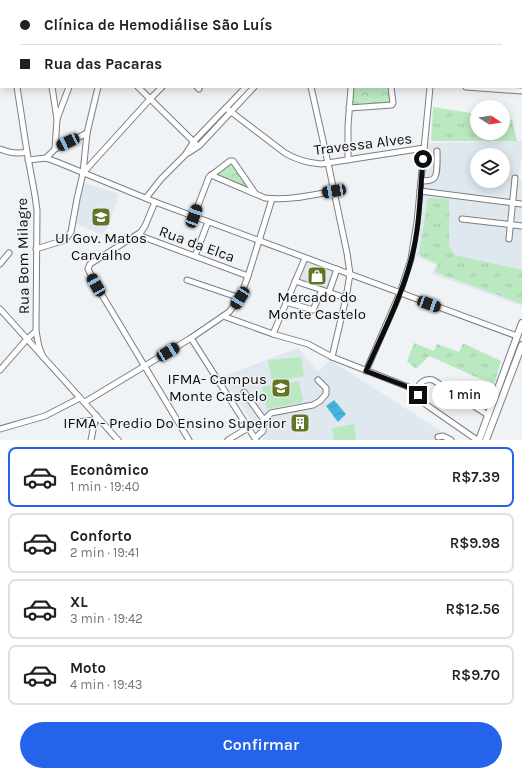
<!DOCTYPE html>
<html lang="pt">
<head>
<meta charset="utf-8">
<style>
	:root { --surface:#fff; --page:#f6f6f6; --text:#202124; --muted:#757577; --line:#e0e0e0; --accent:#2563eb }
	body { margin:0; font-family:Karla,sans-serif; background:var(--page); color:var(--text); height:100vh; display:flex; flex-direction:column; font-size:15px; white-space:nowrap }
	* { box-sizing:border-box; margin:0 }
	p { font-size:13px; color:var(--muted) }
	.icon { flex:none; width:22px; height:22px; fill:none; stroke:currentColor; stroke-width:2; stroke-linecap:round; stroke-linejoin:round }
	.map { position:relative; height:440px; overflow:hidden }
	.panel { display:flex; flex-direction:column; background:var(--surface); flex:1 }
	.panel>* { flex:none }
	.banner { position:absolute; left:0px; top:0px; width:522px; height:88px; box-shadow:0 2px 10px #0003; display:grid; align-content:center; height:88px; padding:0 20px; background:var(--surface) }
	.needle { width:26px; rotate:102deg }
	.fabs { position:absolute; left:470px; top:100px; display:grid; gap:8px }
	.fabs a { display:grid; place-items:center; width:40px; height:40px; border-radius:50%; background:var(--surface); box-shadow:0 2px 10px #0003; font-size:20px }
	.end { position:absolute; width:18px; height:18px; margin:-9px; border:5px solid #0d0d0e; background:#fff; box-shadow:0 0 0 2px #fff }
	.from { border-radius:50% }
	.bubble { position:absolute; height:28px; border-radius:14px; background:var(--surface); box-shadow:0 2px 10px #0003; font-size:13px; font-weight:600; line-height:28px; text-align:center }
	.car { position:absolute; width:12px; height:24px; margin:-12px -6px; border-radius:5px; box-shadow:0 0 3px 1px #0007; background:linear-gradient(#222 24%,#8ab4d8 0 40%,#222 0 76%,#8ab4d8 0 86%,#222 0) }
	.banner b { display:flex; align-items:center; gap:14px; height:38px; font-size:15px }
	.banner b+b { border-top:1px solid var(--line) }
	.banner i { width:10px; height:10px; background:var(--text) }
	ul { padding:7px 0 0; list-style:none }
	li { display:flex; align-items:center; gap:12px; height:60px; margin:0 8px 6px; padding:0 12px; border:2px solid var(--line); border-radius:8px }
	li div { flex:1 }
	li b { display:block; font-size:15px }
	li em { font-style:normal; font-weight:600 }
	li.current { border-color:var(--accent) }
	li>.icon { width:36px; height:36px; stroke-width:1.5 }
	.action { display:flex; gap:8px; margin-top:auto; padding:8px 20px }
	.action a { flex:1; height:46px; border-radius:24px; background:var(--accent); color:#fff; font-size:16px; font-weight:600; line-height:46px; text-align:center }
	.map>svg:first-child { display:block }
	.built { fill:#dfe7ef; fill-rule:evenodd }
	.grass { fill:url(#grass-tufts) }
	.forest { fill:url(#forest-crowns) }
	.pitch { fill:#bae8c0 }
	.water { fill:url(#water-waves) }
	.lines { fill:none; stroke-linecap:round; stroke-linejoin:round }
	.minor-casing { stroke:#7c7e80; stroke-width:7 }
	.major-casing { stroke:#7c7e80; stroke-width:8 }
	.minor { stroke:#fff; stroke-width:5 }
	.major { stroke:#fff; stroke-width:6 }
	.route { stroke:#0d0d0e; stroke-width:5 }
	.labels { text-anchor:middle; stroke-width:3; stroke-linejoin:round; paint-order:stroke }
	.street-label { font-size:15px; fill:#0d0d0e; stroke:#f0f3f5 }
	.poi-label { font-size:15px; fill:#0d0d0e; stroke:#f0f3f5 }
</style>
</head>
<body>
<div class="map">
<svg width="522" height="440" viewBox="0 0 522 440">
	<defs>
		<pattern id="grass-tufts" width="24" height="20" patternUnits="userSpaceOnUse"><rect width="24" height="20" fill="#bae8c0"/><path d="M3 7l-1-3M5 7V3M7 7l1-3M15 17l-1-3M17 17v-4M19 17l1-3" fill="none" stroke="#9fc6a4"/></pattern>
		<pattern id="forest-crowns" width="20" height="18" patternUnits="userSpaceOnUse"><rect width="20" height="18" fill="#bae8c0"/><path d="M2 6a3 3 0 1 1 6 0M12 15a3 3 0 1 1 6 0" fill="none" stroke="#9fc6a4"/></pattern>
		<pattern id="water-waves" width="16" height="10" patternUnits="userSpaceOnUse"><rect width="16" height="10" fill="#46b5dc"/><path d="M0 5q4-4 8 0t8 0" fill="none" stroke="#3c9abc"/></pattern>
	</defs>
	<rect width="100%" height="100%" fill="#f0f3f5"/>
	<g class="built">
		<path d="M522,141V151L518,180L522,181V306L432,274L436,265L416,256L428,143ZM477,155H503V181H477Z"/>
		<polygon points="84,183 119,194 108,227 102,235 74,223 82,184"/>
		<polygon points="306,262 334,273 328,290 300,279"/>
		<polygon points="298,348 318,372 330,360 455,440 264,440 222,377"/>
	</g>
	<g class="grass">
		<polygon points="433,107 477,114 477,133 503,133 503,118 512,120 517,141 431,141"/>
		<polygon points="428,198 449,199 449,246 455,255 522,270 522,304 435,272 438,264 419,255"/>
		<polygon points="414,343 434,351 437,344 459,352 463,343 501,361 494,385 429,356 416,369 407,361"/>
	</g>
	<g class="forest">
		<polygon points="352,87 390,87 391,103 351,107"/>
		<polygon points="232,161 251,190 216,174"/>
	</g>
	<g class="pitch">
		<polygon points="301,357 304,376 272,382 268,360"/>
		<polygon points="299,381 303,402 267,409 262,387"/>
		<polygon points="354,424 356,440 334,440 332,428"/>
	</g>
	<polygon class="water" points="334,400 346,414 338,422 326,406"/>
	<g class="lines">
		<defs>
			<g id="minor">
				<polyline points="296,0 306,1"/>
				<polyline points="53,1 53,0"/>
				<polyline points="97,1 98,0"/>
				<polyline points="129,1 129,0"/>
				<polyline points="438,1 438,0"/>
				<polyline points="508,1 508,0"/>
				<polyline points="0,14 1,14"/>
				<polyline points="521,22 522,23"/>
				<polyline points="0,66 1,66"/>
				<polyline points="17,87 27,152 35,196 37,210 36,331 39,347 43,357"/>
				<polyline points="52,87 57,119"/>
				<polyline points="138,87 196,144"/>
				<polyline points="197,87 199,89"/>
				<polyline points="311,87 328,163 347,253 350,274 346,298 332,357"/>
				<polyline points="466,87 522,91"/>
				<path d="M226,108L285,153C297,160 307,163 321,164L424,148"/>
				<polyline points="349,108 392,105 393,103 391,87"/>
				<path d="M0,149C9,153 17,154 27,152"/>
				<polyline points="55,149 57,119 69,87"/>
				<polyline points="188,153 199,146 254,87"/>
				<polyline points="46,158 55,149 87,133"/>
				<polyline points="28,160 46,158 57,162 155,202 517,336"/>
				<polyline points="348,160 348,126 351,87"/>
				<polyline points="83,173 150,99 162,87"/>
				<path d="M211,175L265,198C288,201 312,195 334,191"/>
				<path d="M421,181C425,181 432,181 434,178C438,175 437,157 437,151"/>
				<polyline points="420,191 522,204"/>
				<polyline points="146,198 161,179 185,155 194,141 246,87"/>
				<polyline points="155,202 145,226 141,232 90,264 88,269 96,285 189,440"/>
				<polyline points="194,216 209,177 230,161 233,161 255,193"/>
				<polyline points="462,219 522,226"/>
				<polyline points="138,235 248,276"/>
				<polyline points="509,239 515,178"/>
				<polyline points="36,249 65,240 71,232 77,199 83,173 87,133 98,87"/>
				<polyline points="195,256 208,222"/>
				<polyline points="0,264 9,253"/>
				<polyline points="187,280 240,298"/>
				<polyline points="295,281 346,298"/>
				<polyline points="329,292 337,269"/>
				<polyline points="286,302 313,310 322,290"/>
				<polyline points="0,309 118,440"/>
				<polyline points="223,316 273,334 308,344 332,357 416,390"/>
				<polyline points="273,334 305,258"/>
				<polyline points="191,338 256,440"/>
				<polyline points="0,370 27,339 36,331"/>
				<polyline points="366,371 400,293 411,259 417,222 430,87"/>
				<path d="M416,390C420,383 424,378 433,380L488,415"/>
				<polyline points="416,390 420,399 428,406 477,440"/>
				<polyline points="244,392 264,420"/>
				<polyline points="85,402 191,338 229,312 240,298 248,276 272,199"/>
				<polyline points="78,422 95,420"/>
				<polyline points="0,429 45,416 80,398"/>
				<polyline points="438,437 443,436 451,440"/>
				<polyline points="255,438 263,431 264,420 271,413 313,405 320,401 326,394 326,388 318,380"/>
				<polyline points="91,440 96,415"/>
				<polyline points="228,440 248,428"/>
			</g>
			<g id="major">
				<polyline points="479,440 522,323"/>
				<polyline points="486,440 522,345"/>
			</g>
		</defs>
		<use href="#minor" class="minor-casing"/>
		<use href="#major" class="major-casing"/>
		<use href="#minor" class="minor"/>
		<use href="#major" class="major"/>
	</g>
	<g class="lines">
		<path class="route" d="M418,395L416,390L366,371C382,335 401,298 411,260C420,227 420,192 423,159"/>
	</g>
	<defs>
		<symbol id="school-square" viewBox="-11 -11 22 22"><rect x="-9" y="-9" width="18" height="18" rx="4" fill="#637524" stroke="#f0f3f5"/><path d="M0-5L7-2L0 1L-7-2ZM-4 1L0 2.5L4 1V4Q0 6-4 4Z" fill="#fff"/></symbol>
		<symbol id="shop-square" viewBox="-11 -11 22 22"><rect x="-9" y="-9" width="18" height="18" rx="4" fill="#637524" stroke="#f0f3f5"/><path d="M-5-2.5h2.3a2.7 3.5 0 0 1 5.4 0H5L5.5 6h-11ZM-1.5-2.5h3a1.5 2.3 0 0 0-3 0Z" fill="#fff"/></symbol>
		<symbol id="university-square" viewBox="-11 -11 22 22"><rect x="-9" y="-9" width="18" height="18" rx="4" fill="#637524" stroke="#f0f3f5"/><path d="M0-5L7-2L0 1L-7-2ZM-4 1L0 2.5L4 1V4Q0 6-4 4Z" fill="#fff"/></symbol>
		<symbol id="building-square" viewBox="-11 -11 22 22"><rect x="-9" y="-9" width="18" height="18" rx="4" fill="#637524" stroke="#f0f3f5"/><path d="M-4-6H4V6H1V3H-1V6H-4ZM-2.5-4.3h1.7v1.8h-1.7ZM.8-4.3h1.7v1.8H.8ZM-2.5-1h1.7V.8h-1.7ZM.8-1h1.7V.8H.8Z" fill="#fff"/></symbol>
	</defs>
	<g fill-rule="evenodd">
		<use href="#school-square" x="90" y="206" width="22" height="22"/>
		<use href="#shop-square" x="306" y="265" width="22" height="22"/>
		<use href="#university-square" x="270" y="377" width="22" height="22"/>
		<use href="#building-square" x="289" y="412" width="22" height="22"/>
	</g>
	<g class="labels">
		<g class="street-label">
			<text transform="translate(363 144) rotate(-7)" y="5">Travessa Alves</text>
			<text transform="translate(197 244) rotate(20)" y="5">Rua da Elca</text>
			<text transform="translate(23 256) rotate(-91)" y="5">Rua Bom Milagre</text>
		</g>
		<g class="poi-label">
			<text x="101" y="243">UI Gov. Matos<tspan x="101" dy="17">Carvalho</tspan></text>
			<text x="317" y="302">Mercado do<tspan x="317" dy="17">Monte Castelo</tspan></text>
			<text x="267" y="384" text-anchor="end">IFMA- Campus<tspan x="267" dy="17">Monte Castelo</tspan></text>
			<text x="286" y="428" text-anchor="end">IFMA - Predio Do Ensino Superior</text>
		</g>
	</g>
</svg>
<div class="fabs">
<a><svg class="needle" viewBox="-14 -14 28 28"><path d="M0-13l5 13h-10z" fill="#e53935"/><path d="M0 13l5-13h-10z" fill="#757577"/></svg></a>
<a><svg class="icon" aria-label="layers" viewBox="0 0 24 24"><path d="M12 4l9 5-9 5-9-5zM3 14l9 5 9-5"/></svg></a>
</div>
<i class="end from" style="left:423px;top:159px"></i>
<i class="end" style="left:418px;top:395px"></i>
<div class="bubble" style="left:432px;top:381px;width:66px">1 min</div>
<i class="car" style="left:68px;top:142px;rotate:245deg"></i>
<i class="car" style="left:334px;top:191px;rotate:260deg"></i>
<i class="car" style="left:194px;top:216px;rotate:20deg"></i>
<i class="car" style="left:96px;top:285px;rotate:330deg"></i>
<i class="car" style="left:240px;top:298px;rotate:213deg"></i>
<i class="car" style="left:429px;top:304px;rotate:110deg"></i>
<i class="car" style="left:168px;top:352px;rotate:59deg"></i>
<div class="banner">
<b><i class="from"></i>Clínica de Hemodiálise São Luís</b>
<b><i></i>Rua das Pacaras</b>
</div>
</div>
<section class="panel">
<ul>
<li class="current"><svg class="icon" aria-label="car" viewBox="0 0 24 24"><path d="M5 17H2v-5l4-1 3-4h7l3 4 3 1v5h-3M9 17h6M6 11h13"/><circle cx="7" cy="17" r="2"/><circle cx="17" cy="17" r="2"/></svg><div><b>Econômico</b><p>1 min · 19:40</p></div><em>R$7.39</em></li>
<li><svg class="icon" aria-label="car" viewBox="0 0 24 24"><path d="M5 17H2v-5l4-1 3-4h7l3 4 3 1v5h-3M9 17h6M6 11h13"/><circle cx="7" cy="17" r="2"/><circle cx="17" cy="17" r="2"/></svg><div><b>Conforto</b><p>2 min · 19:41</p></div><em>R$9.98</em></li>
<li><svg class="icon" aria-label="car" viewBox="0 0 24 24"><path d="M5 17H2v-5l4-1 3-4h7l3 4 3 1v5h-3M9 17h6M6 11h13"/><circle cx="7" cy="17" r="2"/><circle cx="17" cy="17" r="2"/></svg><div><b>XL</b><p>3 min · 19:42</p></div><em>R$12.56</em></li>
<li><svg class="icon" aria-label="car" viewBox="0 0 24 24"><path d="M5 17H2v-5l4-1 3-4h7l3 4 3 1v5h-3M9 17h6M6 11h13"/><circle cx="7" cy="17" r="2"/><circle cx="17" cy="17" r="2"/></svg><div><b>Moto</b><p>4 min · 19:43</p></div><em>R$9.70</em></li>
</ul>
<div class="action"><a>Confirmar</a></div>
</section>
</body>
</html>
